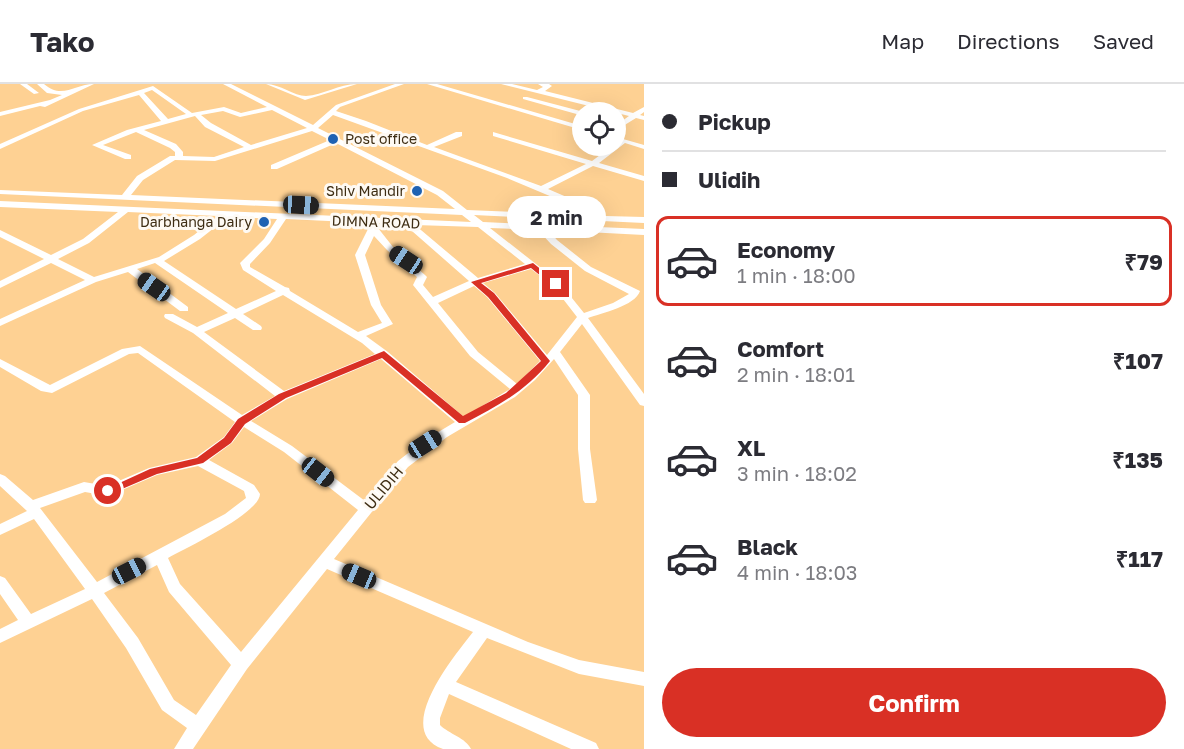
<!DOCTYPE html>
<html lang="en">
<head>
<meta charset="utf-8">
<style>
	:root { --surface:#fff; --page:#f7f7f7; --text:#2b2b33; --muted:#7c7c81; --line:#e1e1e2; --accent:#d93025 }
	body { margin:0; font-family:"Golos Text",sans-serif; background:var(--page); color:var(--text); height:100vh; display:flex; flex-direction:column; font-size:22px; white-space:nowrap }
	* { box-sizing:border-box; margin:0 }
	p { font-size:20px; color:var(--muted) }
	.icon { flex:none; width:33px; height:33px; fill:none; stroke:currentColor; stroke-width:2; stroke-linecap:round; stroke-linejoin:round }
	.map { position:relative; flex:1; overflow:hidden }
	.sheet { display:flex; flex-direction:column; background:var(--surface); width:540px }
	.sheet>* { flex:none }
	.banner { display:grid; align-content:center; height:132px; padding:0 18px; background:var(--surface) }
	.controls { position:absolute; left:572px; top:18px; display:grid; gap:12px }
	.controls a { display:grid; place-items:center; width:54px; height:54px; border-radius:50%; background:var(--surface); box-shadow:0 6px 24px #0002; font-size:30px }
	.end { position:absolute; width:27px; height:27px; margin:-14px; border:8px solid #d93025; background:#fff; box-shadow:0 0 0 3px #fff }
	.from { border-radius:50% }
	.bubble { position:absolute; height:42px; border-radius:21px; background:var(--surface); box-shadow:0 6px 24px #0002; font-size:20px; font-weight:700; line-height:42px; text-align:center }
	.car { position:absolute; width:18px; height:36px; margin:-18px -9px; border-radius:8px; box-shadow:0 0 4px 2px #0007; background:linear-gradient(#222 24%,#8ab4d8 0 40%,#222 0 76%,#8ab4d8 0 86%,#222 0) }
	.banner b { display:flex; align-items:center; gap:21px; height:57px; font-size:22px }
	.banner b+b { border-top:2px solid var(--line) }
	.banner i { width:15px; height:15px; background:var(--text) }
	ul { padding:0; list-style:none }
	li { display:flex; align-items:center; gap:18px; height:90px; margin:0 12px 9px; padding:0 6px; border:3px solid transparent; border-radius:12px }
	li div { flex:1 }
	li b { display:block; font-size:22px }
	li em { font-style:normal; font-weight:700 }
	li.selected { border-color:var(--accent) }
	li>.icon { width:54px; height:54px; stroke-width:1.5 }
	.primary-button { display:flex; gap:12px; margin-top:auto; padding:12px 18px }
	.primary-button a { flex:1; height:69px; border-radius:36px; background:var(--accent); color:#fff; font-size:24px; font-weight:700; line-height:69px; text-align:center }
	header { display:flex; align-items:center; gap:36px; box-sizing:border-box; height:84px; padding:0 30px; background:var(--surface); border-bottom:2px solid var(--line) }
	header strong { font-size:28px }
	nav { display:flex; gap:33px; margin-inline-start:auto; font-size:21px }
	main { display:flex; flex:1; min-height:0 }
	.map>svg:first-child { display:block }
	.lines { fill:none; stroke-linecap:round; stroke-linejoin:round }
	.minor { fill:#fff; fill-rule:evenodd }
	.route { fill:#d93025 }
	.poi-dot { fill:#1f62b3; stroke:#fefaf4; stroke-width:2 }
	.labels { text-anchor:middle; stroke-width:6; stroke-linejoin:round; paint-order:stroke }
	.far-poi-label { font-size:14px; fill:#3e2d13; stroke:#fefaf4; text-anchor:end }
	.far-street-label { font-size:14px; fill:#3e2d13; stroke:#fefaf4 }
	.street-label { font-size:15px; fill:#3e2d13; stroke:#fefaf4 }
</style>
</head>
<body>
<header>
<strong>Tako</strong>
<nav><a>Map</a><a>Directions</a><a>Saved</a></nav>
</header>
<main>
<div class="map">
<svg width="644" height="665" viewBox="0 0 644 665">
	<rect width="100%" height="100%" fill="#fed193"/>
	<g class="lines">
		<g class="minor">
			<polygon points="20,0 27,0 39,9 34,10"/>
			<path d="M37,0H44C62,16 75,0 94,0L45,23L40,22L0,32V28L50,16L62,11L47,9Z"/>
			<path d="M223,0H231L313,41L336,21L395,0H404L340,23L336,27L366,37L427,61L456,48H462V52L434,63L541,102L586,80L493,52V48L592,77L619,57L615,55L616,53L644,61V65L625,59L599,79L644,92V97L593,82L548,105L604,129L605,132L644,133V139L474,131L483,138L644,145V151L548,146L557,156L591,183L640,207C635,222 602,229 588,234L644,310V322L640,321L582,240L560,268L590,311V365L597,416L595,419H585L583,416L578,365V311L554,275L535,296L515,313L447,353L408,383L334,475L528,558L579,576L644,588V602L579,590L487,554L456,598L596,659L599,665H571L449,610L440,634V641C449,650 466,654 471,665C463,665 451,665 443,665C391,647 456,570 473,548L327,485L247,585L193,665H174L187,644L162,626L126,564L92,515L0,559V545L18,536L0,510V492L5,494L31,530L85,505L34,435L0,451V440L27,427L0,402V390L5,392L33,416L84,398L107,402L149,384L196,373L224,353L235,338L138,269L129,270L52,309L41,307L0,283V275L50,301L122,265L140,262L242,331L275,312L193,249L165,234L164,232L165,230H173L197,243L228,229L155,179L137,185L188,223V227H180L128,188L96,198L0,242V235L85,196L51,179L0,204V197L44,175L0,153V146L51,171L83,155L118,128L0,123V117L471,138L462,131L0,110V106L122,111L137,92L170,72H175V68L170,64L136,48L103,61L131,71V75H125L92,61L127,46L161,37L139,11L83,27L0,65V60L79,25L153,2L192,29L224,23L241,29L267,23ZM152,6L186,30L168,35L144,9ZM272,26L307,44L251,61L211,39L201,31L223,27L240,33ZM333,31L507,94L595,131L467,126L443,107L318,44ZM195,32L205,43L244,63L214,73L183,72V68L176,60L144,46ZM312,47L330,56L271,81V85H277L336,59L437,111L455,125L131,111L143,96L175,76L215,77ZM128,128L218,132L194,151L159,173L94,193L58,175L89,159ZM228,133L277,135L264,155L240,179L243,186L276,207L236,225L164,177L200,155ZM286,135L371,139L355,171L371,221L382,239L358,248L290,207L289,204L285,203L250,183V180L270,159ZM379,139L404,140L469,197L433,213L423,201L427,193L425,191L393,163L378,144ZM415,141L478,143L525,180L478,194ZM490,144L538,146L551,160L585,187L629,210L613,219L584,229L559,198ZM374,152L387,166L417,193L413,201L470,272L510,305L464,333L388,268L366,252L393,240L381,221L365,171ZM531,185L553,202L577,233L547,271L495,209L483,199ZM474,202L487,213L540,277L517,300L478,268L438,219ZM283,211L362,259L375,270L284,307L204,248L235,234L253,246H261L262,244L261,242L243,230ZM381,275L455,338L425,356L398,377L365,417L292,362L251,337L287,315ZM244,343L284,368L358,426L241,568L180,500L168,474C186,464 260,429 260,410L254,401L209,376L232,359ZM198,382L244,407L246,414L225,430L97,498L40,424L85,408L108,412L157,391ZM157,481L169,508L231,581L196,631L174,616L138,554L104,509Z"/>
			<path d="M266,0C280,0 294,12 306,12C323,11 339,0 357,0L305,16Z"/>
			<polygon points="427,0 437,0 582,42 582,46"/>
			<polygon points="501,0 512,0 537,6 543,3 538,0 549,0 552,2 545,7 633,29 644,23 644,28 640,31 644,32 644,36 636,34 615,47 615,42 629,32"/>
			<polygon points="523,13 527,13 584,28 582,28 582,32 580,31 523,15"/>
		</g>
	</g>
	<path class="route" d="M533,179L558,199V202H553L531,184L481,199L494,209L550,277C527,306 498,322 465,339H459L382,274L286,314L245,340L231,359L203,379L157,390L108,411L102,407L150,385L197,374L224,354L238,335L279,310L384,267L463,332L506,309L541,277L488,213L471,198Z"/>
	<g class="poi-dot">
		<circle cx="333" cy="55" r="6"/>
		<circle cx="417" cy="107" r="6"/>
		<circle cx="264" cy="138" r="6"/>
	</g>
	<g class="labels">
		<g class="far-poi-label">
			<text x="345" y="60" text-anchor="start">Post office</text>
			<text x="405" y="112">Shiv Mandir</text>
			<text x="252" y="143">Darbhanga Dairy</text>
		</g>
		<g class="far-street-label">
			<text transform="translate(376 138) rotate(2)" y="5">DIMNA ROAD</text>
		</g>
		<g class="street-label">
			<text transform="translate(384 404) rotate(-50)" y="5">ULIDIH</text>
		</g>
	</g>
</svg>
<div class="controls">
<a><svg class="icon" aria-label="locate" viewBox="0 0 24 24"><circle cx="12" cy="12" r="6"/><path d="M12 2v4M12 18v4M2 12h4M18 12h4"/></svg></a>
</div>
<i class="end from" style="left:108px;top:407px"></i>
<i class="end" style="left:556px;top:200px"></i>
<div class="bubble" style="left:507px;top:112px;width:99px">2 min</div>
<i class="car" style="left:301px;top:121px;rotate:93deg"></i>
<i class="car" style="left:406px;top:176px;rotate:303deg"></i>
<i class="car" style="left:154px;top:203px;rotate:305deg"></i>
<i class="car" style="left:425px;top:360px;rotate:58deg"></i>
<i class="car" style="left:318px;top:388px;rotate:128deg"></i>
<i class="car" style="left:129px;top:487px;rotate:63deg"></i>
<i class="car" style="left:359px;top:492px;rotate:293deg"></i>
</div>
<section class="sheet">
<div class="banner">
<b><i class="from"></i>Pickup</b>
<b><i></i>Ulidih</b>
</div>
<ul>
<li class="selected"><svg class="icon" aria-label="car" viewBox="0 0 24 24"><path d="M5 17H2v-5l4-1 3-4h7l3 4 3 1v5h-3M9 17h6M6 11h13"/><circle cx="7" cy="17" r="2"/><circle cx="17" cy="17" r="2"/></svg><div><b>Economy</b><p>1 min · 18:00</p></div><em>₹79</em></li>
<li><svg class="icon" aria-label="car" viewBox="0 0 24 24"><path d="M5 17H2v-5l4-1 3-4h7l3 4 3 1v5h-3M9 17h6M6 11h13"/><circle cx="7" cy="17" r="2"/><circle cx="17" cy="17" r="2"/></svg><div><b>Comfort</b><p>2 min · 18:01</p></div><em>₹107</em></li>
<li><svg class="icon" aria-label="car" viewBox="0 0 24 24"><path d="M5 17H2v-5l4-1 3-4h7l3 4 3 1v5h-3M9 17h6M6 11h13"/><circle cx="7" cy="17" r="2"/><circle cx="17" cy="17" r="2"/></svg><div><b>XL</b><p>3 min · 18:02</p></div><em>₹135</em></li>
<li><svg class="icon" aria-label="car" viewBox="0 0 24 24"><path d="M5 17H2v-5l4-1 3-4h7l3 4 3 1v5h-3M9 17h6M6 11h13"/><circle cx="7" cy="17" r="2"/><circle cx="17" cy="17" r="2"/></svg><div><b>Black</b><p>4 min · 18:03</p></div><em>₹117</em></li>
</ul>
<div class="primary-button"><a>Confirm</a></div>
</section>
</main>
</body>
</html>
